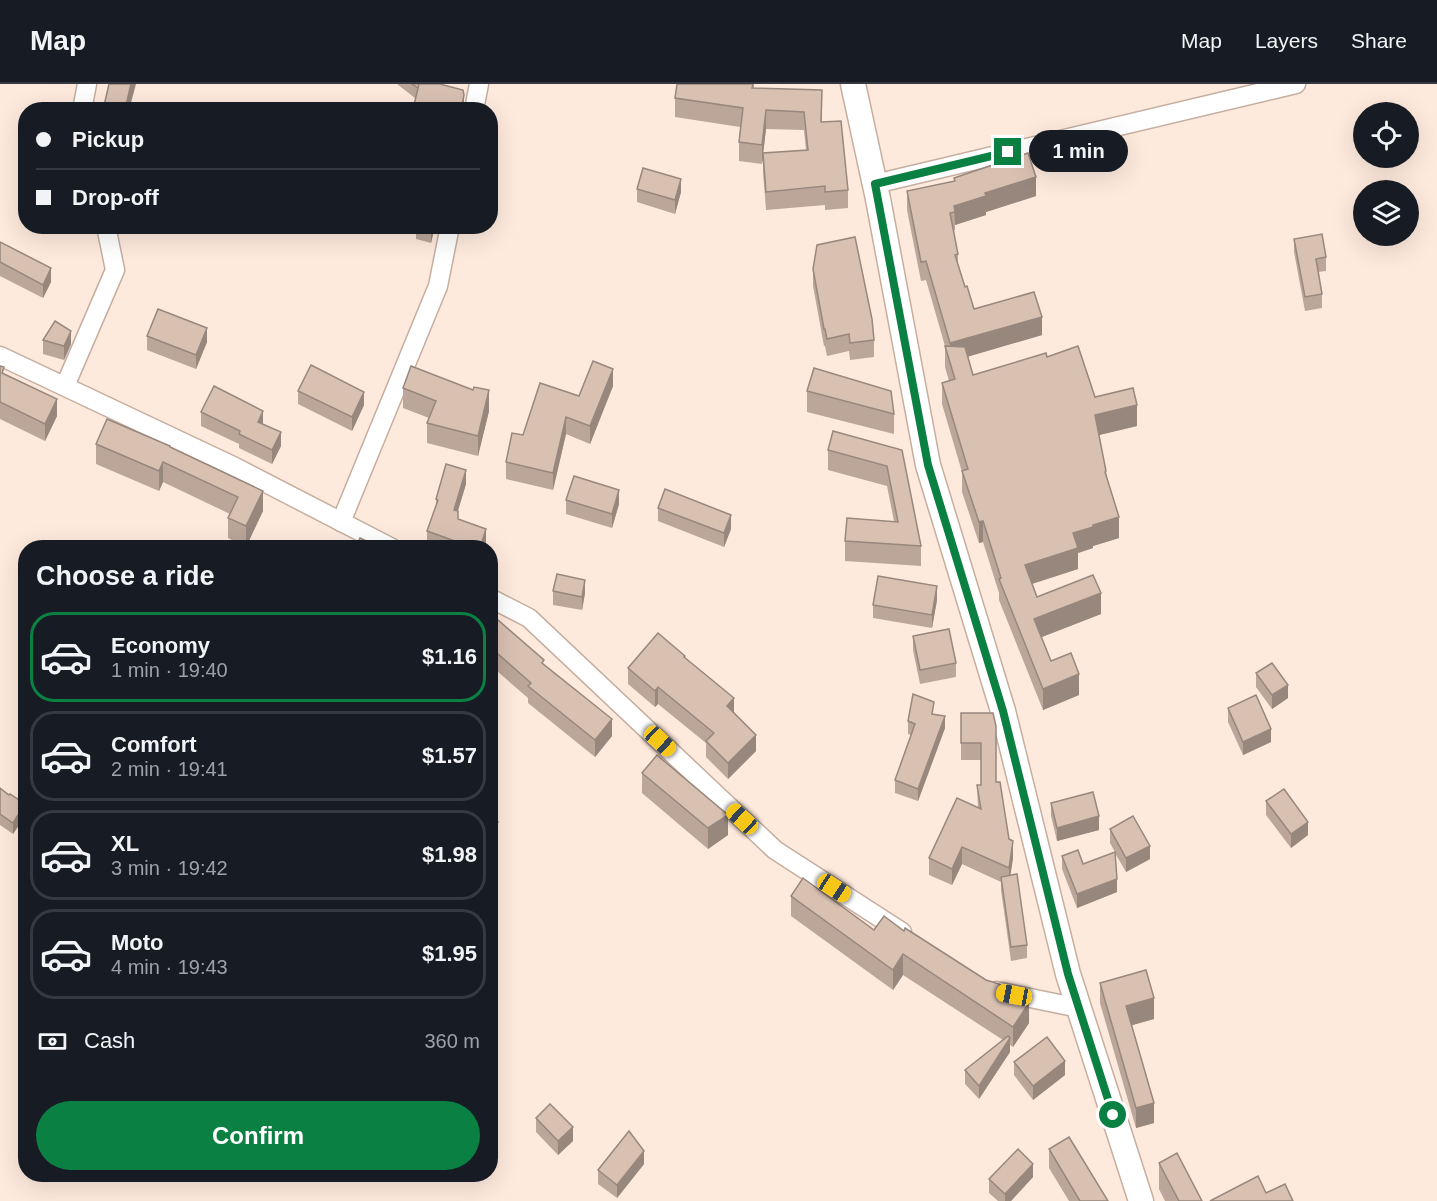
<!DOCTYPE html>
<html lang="en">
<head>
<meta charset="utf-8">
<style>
	:root { --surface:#171b24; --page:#20242c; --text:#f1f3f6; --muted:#9ea1a6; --line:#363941; --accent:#0b8043 }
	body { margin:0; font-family:Arial,sans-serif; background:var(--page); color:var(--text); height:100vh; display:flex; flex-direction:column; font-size:22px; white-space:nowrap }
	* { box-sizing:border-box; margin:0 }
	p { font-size:20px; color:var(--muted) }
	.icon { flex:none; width:33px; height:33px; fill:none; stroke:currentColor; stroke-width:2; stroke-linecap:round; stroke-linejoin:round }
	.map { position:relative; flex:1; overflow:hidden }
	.drawer { position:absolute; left:18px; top:456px; width:480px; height:642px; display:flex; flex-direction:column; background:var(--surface); border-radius:24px; box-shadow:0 6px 24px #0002 }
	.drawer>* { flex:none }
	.banner { position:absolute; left:18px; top:18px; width:480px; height:132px; border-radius:24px; box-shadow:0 6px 24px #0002; display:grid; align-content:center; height:132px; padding:0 18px; background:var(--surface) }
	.tools { position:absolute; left:1353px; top:18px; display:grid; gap:12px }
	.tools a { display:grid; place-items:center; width:66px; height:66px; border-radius:50%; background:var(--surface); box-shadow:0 6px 24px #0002; font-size:30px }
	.end { position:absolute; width:27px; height:27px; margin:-14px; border:8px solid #0b8043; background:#fff; box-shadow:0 0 0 3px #fff }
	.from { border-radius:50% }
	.bubble { position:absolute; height:42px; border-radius:21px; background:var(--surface); box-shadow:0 6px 24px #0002; font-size:20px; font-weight:600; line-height:42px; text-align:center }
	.car { position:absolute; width:18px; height:36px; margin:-18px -9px; border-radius:8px; box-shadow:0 0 4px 2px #0007; background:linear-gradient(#f5c518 24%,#345 0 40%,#f5c518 0 76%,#345 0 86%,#f5c518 0) }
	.banner b { display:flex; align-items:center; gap:21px; height:57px; font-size:22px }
	.banner b+b { border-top:2px solid var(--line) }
	.banner i { width:15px; height:15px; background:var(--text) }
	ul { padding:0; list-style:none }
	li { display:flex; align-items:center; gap:18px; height:90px; margin:0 12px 9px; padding:0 6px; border:3px solid var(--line); border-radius:24px }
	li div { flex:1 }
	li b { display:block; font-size:22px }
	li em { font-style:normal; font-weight:600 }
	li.selected { border-color:var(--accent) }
	li>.icon { width:54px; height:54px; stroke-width:1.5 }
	h2 { padding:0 18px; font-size:27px; line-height:72px }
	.pay { display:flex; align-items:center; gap:15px; height:66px; padding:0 18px; font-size:22px }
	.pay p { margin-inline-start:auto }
	.button { display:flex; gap:12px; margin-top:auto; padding:12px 18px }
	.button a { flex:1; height:69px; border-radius:36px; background:var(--accent); color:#fff; font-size:24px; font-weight:600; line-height:69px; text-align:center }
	header { display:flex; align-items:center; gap:36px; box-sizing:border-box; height:84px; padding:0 30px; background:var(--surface); border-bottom:2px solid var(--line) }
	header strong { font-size:28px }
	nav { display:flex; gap:33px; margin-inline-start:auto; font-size:21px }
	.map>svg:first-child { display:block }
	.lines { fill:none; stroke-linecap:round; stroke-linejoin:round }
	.minor-casing { stroke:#c5ae9f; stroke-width:21 }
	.tertiary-casing { stroke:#c5ae9f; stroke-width:27 }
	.minor { stroke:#fff; stroke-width:18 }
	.tertiary { stroke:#fff; stroke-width:24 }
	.wall { fill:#bba699; fill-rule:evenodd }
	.shaded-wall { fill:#98877d }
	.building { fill:#d9c1b2; stroke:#98877d; stroke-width:1.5 }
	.route { stroke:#0b8043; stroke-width:8 }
</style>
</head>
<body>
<header>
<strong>Map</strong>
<nav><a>Map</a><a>Layers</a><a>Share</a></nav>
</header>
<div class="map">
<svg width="1437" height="1117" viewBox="0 0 1437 1117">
	<rect width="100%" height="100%" fill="#feeadd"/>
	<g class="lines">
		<defs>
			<g id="minor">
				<polyline points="82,26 87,0"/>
				<polyline points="474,26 479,0"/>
				<polyline points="875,100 1296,0"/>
				<polyline points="0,272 235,383 392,464"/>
				<polyline points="65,302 115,186 106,142"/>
				<polyline points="341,438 438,202 450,142"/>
				<polyline points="490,514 529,534 775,766 902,848"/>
				<polyline points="996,907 1079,924"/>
			</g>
			<polyline id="tertiary" points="853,0 878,115 928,381 1003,627 1068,890 1141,1117"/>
		</defs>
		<use href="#minor" class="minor-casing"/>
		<use href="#tertiary" class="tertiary-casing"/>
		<use href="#minor" class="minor"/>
		<use href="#tertiary" class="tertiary"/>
	</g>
	<g class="wall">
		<polygon points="397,0 440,0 464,26 415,14"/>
		<path d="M754,0V4L822,6V38L848,106V124L825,126V121L766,126L763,88V75L762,80L739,77V58L740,43L675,33V14ZM766,45L804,46L806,66L763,69Z"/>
		<polygon points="954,94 1036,112 986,128 986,131 955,141 955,146 953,147 958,170 958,180 965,203 974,225 1042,251 968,272 973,291 1047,273 1095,313 1137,342 1099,351 1119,454 1093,462 1093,464 1078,469 1078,485 1032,500 1037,513 1101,530 1042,553 1051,577 1079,611 1043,626 999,516 999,509 983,458 979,459 962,408 962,388 942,320 942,299 949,297 945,283 945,262 926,196 921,197 907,126 907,107 954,97"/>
		<polygon points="637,105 681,108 675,130 637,118"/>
		<polygon points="416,142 435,142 431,159 416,155"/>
		<polygon points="1294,155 1326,173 1326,187 1318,188 1322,210 1322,224 1305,227 1294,168"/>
		<polygon points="0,158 51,198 43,214 0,192"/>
		<polygon points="813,185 874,256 874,273 850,276 849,267 827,272 825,262 824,262 813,202"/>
		<polygon points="147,252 207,258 196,285 147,266"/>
		<polygon points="43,256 71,260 64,276 43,270"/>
		<polygon points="0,282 4,290 57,332 45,357 0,335"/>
		<polygon points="613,302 590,360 566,350 553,406 506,395 506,378 523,351 579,312"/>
		<polygon points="403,304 489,327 478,372 427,359 427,339 429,334 403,324"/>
		<polygon points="298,307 364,321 352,347 298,320"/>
		<polygon points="807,307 894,330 894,350 807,328"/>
		<polygon points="201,328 263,340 281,362 272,380 239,364 239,360 201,342"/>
		<polygon points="96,360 170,363 263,427 246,463 228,454 228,434 230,430 163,398 159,407 96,380"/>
		<polygon points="828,366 902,366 921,462 921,482 845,477 845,457 894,437 887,402 828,386"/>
		<polygon points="466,400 458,427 458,435 486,459 484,464 436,464 427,460 427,447 436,422 436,415"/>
		<polygon points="566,416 619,420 612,444 566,430"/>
		<polygon points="658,424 731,445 724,463 658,437"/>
		<polygon points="553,507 585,509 582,526 553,521"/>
		<polygon points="937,516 932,544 873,534 873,521"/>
		<polygon points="490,529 612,652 595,673 528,619 528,614 490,581"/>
		<polygon points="913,552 956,579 956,593 920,600 913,566"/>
		<polygon points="685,574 734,628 756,667 728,695 706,673 706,659 658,620 655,623 628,600 628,584"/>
		<polygon points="1256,589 1288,614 1272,625 1256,603"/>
		<polygon points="1228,624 1271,658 1243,671 1228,638"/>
		<polygon points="961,629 993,629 996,698 1013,774 1010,791 1027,861 1027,874 1011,877 1001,806 1001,798 962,780 952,801 929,791 929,774 978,724 977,701 981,701 981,676 961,676"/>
		<polygon points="934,630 945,644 918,717 895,709 895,696 911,651 908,650 908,637"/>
		<polygon points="642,689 728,751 708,765 642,709"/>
		<polygon points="0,704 25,732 13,750 0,741"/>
		<polygon points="1266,717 1308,751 1291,764 1266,731"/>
		<polygon points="1051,719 1099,746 1057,757 1051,732"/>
		<polygon points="1110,745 1150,775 1126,788 1115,769 1117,808 1077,824 1062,785 1062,772 1083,780 1115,768 1110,759"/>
		<polygon points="791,812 874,846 1029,939 1013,963 1010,961 1010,968 979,1015 965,1000 965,986 1003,956 903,891 893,906 791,832"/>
		<polygon points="1100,899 1154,935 1131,941 1154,1039 1136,1044 1100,919"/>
		<polygon points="1014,978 1065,991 1033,1016 1014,991"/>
		<polygon points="536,1034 573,1057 558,1071 536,1048"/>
		<polygon points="1049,1065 1108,1117 1069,1117 1049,1084"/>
		<polygon points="1159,1079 1202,1117 1165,1117 1159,1105"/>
		<polygon points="644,1080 617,1114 598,1100 598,1086"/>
		<polygon points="1033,1093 1011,1117 998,1117 989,1109 989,1095"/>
	</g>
	<g class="shaded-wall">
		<polygon points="131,0 136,0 129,26 125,26"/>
		<polygon points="464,11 464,26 461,26"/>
		<polygon points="766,26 766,45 762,80 762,61"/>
		<polygon points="1036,93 1036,112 986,128 986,131 955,141 954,122 985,109"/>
		<polygon points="681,95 681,108 675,130 675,116"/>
		<polygon points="431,142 435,142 431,159"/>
		<polygon points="51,184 51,198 43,214 43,201"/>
		<polygon points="1042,233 1042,251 950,278 950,259"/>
		<polygon points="207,244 207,258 196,285 196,271"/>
		<polygon points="71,247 71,260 64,276 64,262"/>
		<polygon points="613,285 613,302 590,360 590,342"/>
		<polygon points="489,306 489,327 478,372 478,352"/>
		<polygon points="364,308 364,321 352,347 352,333"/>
		<polygon points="57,315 57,332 45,357 45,340"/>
		<polygon points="1137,321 1137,342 1095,352 1095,331"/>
		<polygon points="263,327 263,341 258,338"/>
		<polygon points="566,333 566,350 553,406 553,389"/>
		<polygon points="281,348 281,362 272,380 272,366"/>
		<polygon points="163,378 163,398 159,407 159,387"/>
		<polygon points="466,386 466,400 454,439 454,426"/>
		<polygon points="619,406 619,420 612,444 612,430"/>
		<polygon points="263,407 263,427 246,463 246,442"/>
		<polygon points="731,431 731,445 724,463 724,449"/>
		<polygon points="1119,433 1119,454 1093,462 1093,464 1078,469 1078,485 1025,502 1025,481 1073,449 1093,441"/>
		<polygon points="983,437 983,458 979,459 979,438"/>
		<polygon points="486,445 486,459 484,464 480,464"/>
		<polygon points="585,496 585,509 582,526 582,513"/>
		<polygon points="937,502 937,516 932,544 932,531"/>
		<polygon points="1101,509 1101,530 1034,556 1034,535"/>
		<polygon points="1079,590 1079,611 1043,626 1043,605"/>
		<polygon points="1288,601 1288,614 1272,625 1272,611"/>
		<polygon points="658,603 658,620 655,623 655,607"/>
		<polygon points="734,614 734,630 727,622"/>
		<polygon points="945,632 945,644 918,717 918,705"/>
		<polygon points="612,635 612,652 595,673 595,656"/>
		<polygon points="1271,645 1271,658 1243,671 1243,658"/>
		<polygon points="756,651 756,667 728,695 728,679"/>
		<polygon points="25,720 25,732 13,750 13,739"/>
		<polygon points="728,731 728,751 708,765 708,744"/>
		<polygon points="1099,732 1099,746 1057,757 1057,744"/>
		<polygon points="498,738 498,758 490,770 490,750"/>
		<polygon points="1308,738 1308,751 1291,764 1291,750"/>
		<polygon points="1013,757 1013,774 1009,801 1009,784"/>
		<polygon points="1150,762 1150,775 1126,788 1126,774"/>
		<polygon points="962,763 962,780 952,801 952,785"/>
		<polygon points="1117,795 1117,808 1077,824 1077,810"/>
		<polygon points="903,870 903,891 893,906 893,886"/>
		<polygon points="1154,914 1154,935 1126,943 1126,922"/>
		<polygon points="1029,919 1029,939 1013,963 1013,943"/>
		<polygon points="1010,954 1010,968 979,1015 979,1002"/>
		<polygon points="1065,977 1065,991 1033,1016 1033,1002"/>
		<polygon points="1154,1019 1154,1039 1136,1044 1136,1024"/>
		<polygon points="573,1043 573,1057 558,1071 558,1057"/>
		<polygon points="644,1067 644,1080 617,1114 617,1101"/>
		<polygon points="1033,1080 1033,1093 1011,1117 1005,1117 1005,1110"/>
	</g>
	<g class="building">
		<polygon points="109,0 131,0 125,26 103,26"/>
		<polygon points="412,0 419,0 418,4"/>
		<polygon points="419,0 440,0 463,6 464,11 461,26 413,25"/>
		<polygon points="677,0 753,0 752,4 822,6 821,38 841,37 848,106 825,108 825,102 766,108 763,69 808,66 804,28 766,26 762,61 739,58 743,24 675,14"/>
		<polygon points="1028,69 1036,93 985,109 986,112 954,122 955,128 950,129 958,170 955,171 965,203 967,202 974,225 1034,208 1042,233 950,259 926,177 921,178 907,107 955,97 954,94"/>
		<polygon points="643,84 681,95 675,116 637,105"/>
		<polygon points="1322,150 1326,173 1316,175 1322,210 1305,213 1294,155"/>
		<polygon points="855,153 872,235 874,256 850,259 849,250 827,255 825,245 824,245 813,185 817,161"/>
		<polygon points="0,158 51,184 43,201 0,178"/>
		<polygon points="158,225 207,244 196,271 147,252"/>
		<polygon points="55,237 71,247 64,262 43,256"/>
		<polygon points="945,262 965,263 973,291 1046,269 1047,273 1078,262 1095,313 1133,304 1137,321 1095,331 1106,387 1105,388 1119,433 1093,441 1093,443 1073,449 1078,464 1025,481 1037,513 1093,491 1101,509 1034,535 1051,577 1071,569 1079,590 1043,605 999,495 1001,494 983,437 979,438 962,387 968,385 942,299 955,295"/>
		<polygon points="593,277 613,285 590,342 566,333 553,389 506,378 512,349 523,351 540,299 579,312"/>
		<polygon points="311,281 364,308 352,333 298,307"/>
		<polygon points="0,282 4,283 2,289 57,315 45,340 0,318"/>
		<polygon points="411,282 473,306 474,303 489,306 478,352 427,339 436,317 403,304"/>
		<polygon points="814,284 891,307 894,330 807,307"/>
		<polygon points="214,302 263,327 258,338 281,348 272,366 239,350 240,347 201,328"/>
		<polygon points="107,335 170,362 170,363 263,407 246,442 228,434 238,413 163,378 159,387 96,360"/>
		<polygon points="833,347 902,366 921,462 845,457 847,434 898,438 887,382 828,366"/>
		<polygon points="446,380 466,386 454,426 458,427 458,435 486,445 480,464 474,464 427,447 438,416 436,415"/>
		<polygon points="574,392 619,406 612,430 566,416"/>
		<polygon points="665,405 731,431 724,449 658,424"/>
		<polygon points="360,454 381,464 355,464"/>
		<polygon points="557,490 585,496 582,513 553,507"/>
		<polygon points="878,492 937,502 932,531 873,521"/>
		<polygon points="490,529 544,576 542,579 612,635 595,656 528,602 531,599 490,563"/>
		<polygon points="949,545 956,579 920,586 913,552"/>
		<polygon points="658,549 685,572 684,573 734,614 727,622 756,651 728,679 706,657 714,649 658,603 655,607 628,584"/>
		<polygon points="1272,579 1288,601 1272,611 1256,589"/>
		<polygon points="913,610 934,618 932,630 945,632 918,705 895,696 915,640 908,637"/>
		<polygon points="1256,611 1271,645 1243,658 1228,624"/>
		<polygon points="961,629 993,629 996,642 996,698 1000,698 1009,755 1013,757 1009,784 962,763 952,785 929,774 957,714 981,725 977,701 981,701 981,659 961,659"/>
		<polygon points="657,671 728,731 708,744 642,689"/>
		<polygon points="0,704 9,711 10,710 25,720 13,739 0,730"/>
		<polygon points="1284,705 1308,738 1291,750 1266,717"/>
		<polygon points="1093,708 1099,732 1057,744 1051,719"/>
		<polygon points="1133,732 1150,762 1126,774 1110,745"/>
		<polygon points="490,733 498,738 490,750"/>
		<polygon points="1078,766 1083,780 1115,768 1117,795 1077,810 1062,772"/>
		<polygon points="1017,790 1027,861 1011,863 1001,793"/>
		<polygon points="803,794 874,846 884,832 904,847 905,844 986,896 999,900 1029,919 1013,943 903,870 893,886 791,812"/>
		<polygon points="1146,886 1154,914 1126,922 1154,1019 1136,1024 1100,899"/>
		<polygon points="1008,952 1010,954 979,1002 965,986"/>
		<polygon points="1047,953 1065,977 1033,1002 1014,978"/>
		<polygon points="550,1020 573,1043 558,1057 536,1034"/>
		<polygon points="629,1047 644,1067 617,1101 598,1086"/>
		<polygon points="1069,1053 1108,1117 1080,1117 1049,1065"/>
		<polygon points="1018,1065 1033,1080 1005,1110 989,1095"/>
		<polygon points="1177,1069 1202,1117 1179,1117 1159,1079"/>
		<polygon points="1258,1092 1266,1109 1285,1100 1293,1117 1210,1117"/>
	</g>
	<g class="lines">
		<polyline class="route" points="1008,68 875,100 928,381 1003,627 1068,890 1113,1031"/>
	</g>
</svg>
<div class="tools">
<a><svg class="icon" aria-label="locate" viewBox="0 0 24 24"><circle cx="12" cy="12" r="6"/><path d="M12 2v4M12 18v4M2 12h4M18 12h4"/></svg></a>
<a><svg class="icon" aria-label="layers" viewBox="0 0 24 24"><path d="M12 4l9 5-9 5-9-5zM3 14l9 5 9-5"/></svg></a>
</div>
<i class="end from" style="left:1113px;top:1031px"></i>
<i class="end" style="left:1008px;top:68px"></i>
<div class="bubble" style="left:1029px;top:46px;width:99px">1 min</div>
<i class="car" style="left:660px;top:657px;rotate:133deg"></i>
<i class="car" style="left:742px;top:735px;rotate:313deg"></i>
<i class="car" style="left:834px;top:804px;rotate:123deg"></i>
<i class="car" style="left:1014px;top:911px;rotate:281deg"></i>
<div class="banner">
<b><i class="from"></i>Pickup</b>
<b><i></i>Drop-off</b>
</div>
<section class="drawer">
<h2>Choose a ride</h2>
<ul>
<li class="selected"><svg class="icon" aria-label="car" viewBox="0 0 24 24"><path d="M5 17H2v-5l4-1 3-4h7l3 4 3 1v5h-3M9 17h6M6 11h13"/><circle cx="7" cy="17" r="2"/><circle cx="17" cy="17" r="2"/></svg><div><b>Economy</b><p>1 min · 19:40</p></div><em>$1.16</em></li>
<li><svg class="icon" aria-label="car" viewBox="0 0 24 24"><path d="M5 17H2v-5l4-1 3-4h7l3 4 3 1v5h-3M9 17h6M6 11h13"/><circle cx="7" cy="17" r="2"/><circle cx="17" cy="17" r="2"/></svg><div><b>Comfort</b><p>2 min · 19:41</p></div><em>$1.57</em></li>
<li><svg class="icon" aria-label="car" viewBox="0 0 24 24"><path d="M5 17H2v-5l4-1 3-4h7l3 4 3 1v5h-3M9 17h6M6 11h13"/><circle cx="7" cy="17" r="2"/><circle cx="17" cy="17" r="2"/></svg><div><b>XL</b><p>3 min · 19:42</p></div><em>$1.98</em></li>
<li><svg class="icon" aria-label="car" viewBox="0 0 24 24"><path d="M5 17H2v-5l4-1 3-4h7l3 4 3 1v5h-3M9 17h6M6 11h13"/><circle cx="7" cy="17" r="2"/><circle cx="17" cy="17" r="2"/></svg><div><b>Moto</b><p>4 min · 19:43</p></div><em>$1.95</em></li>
</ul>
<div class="pay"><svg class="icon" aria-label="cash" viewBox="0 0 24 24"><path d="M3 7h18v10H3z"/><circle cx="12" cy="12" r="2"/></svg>Cash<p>360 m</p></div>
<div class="button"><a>Confirm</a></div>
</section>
</div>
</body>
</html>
